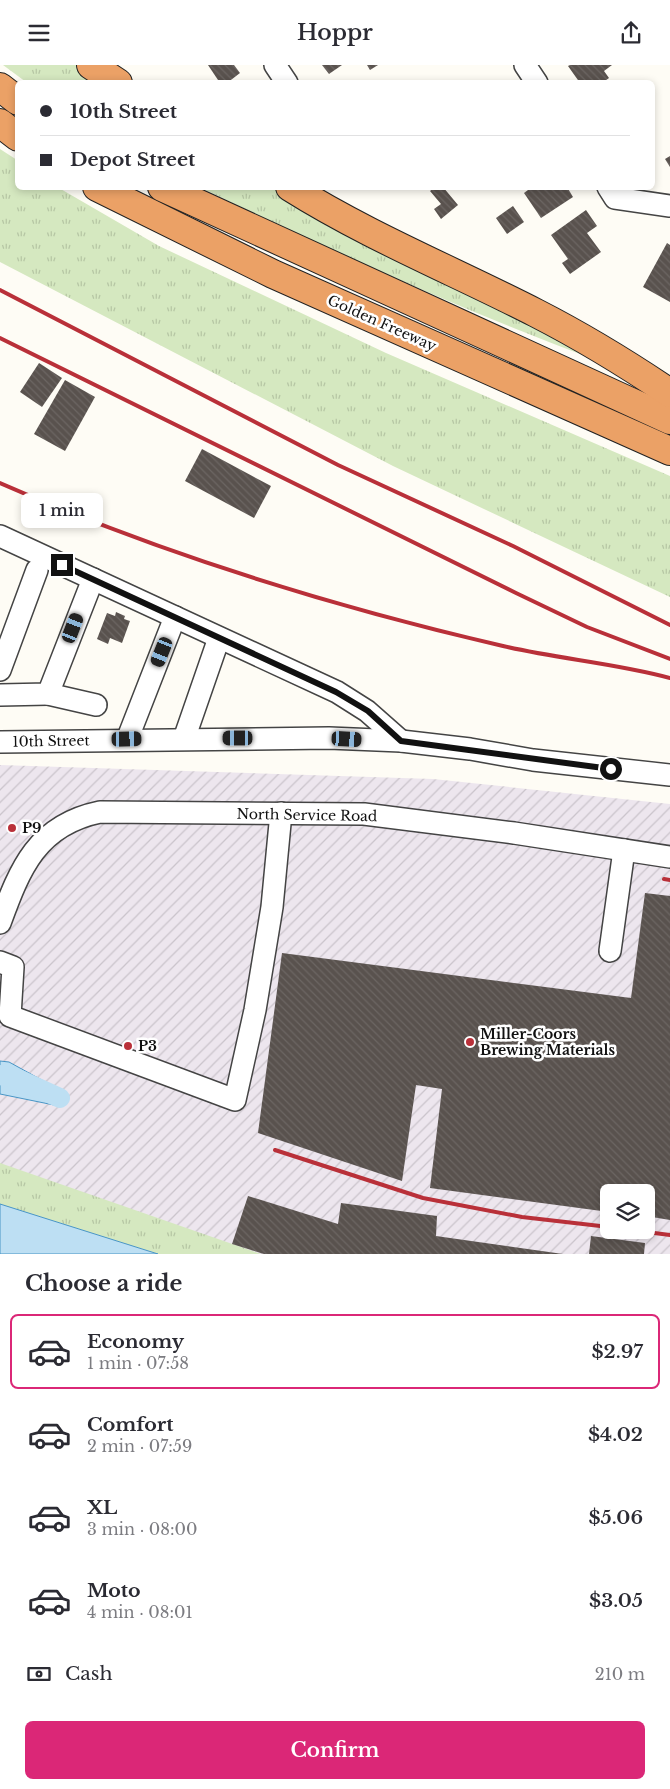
<!DOCTYPE html>
<html lang="en">
<head>
<meta charset="utf-8">
<style>
	:root { --surface:#fff; --page:#f7f7f7; --text:#2b2b33; --muted:#7c7c81; --line:#e1e1e2; --accent:#db2777 }
	body { margin:0; font-family:"Libre Baskerville",serif; background:var(--page); color:var(--text); height:100vh; display:flex; flex-direction:column; font-size:19px; white-space:nowrap }
	* { box-sizing:border-box; margin:0 }
	p { font-size:16px; color:var(--muted) }
	.icon { flex:none; width:28px; height:28px; fill:none; stroke:currentColor; stroke-width:2; stroke-linecap:round; stroke-linejoin:round }
	.map { position:relative; height:1189px; overflow:hidden }
	.side { display:flex; flex-direction:column; background:var(--surface); flex:1 }
	.side>* { flex:none }
	.banner { position:absolute; left:15px; top:15px; width:640px; height:110px; border-radius:8px; box-shadow:0 2px 8px #0003; display:grid; align-content:center; height:110px; padding:0 25px; background:var(--surface) }
	.tools { position:absolute; left:600px; top:1119px; display:grid; gap:10px }
	.tools a { display:grid; place-items:center; width:55px; height:55px; border-radius:8px; background:var(--surface); box-shadow:0 2px 8px #0003; font-size:25px }
	.end { position:absolute; width:22px; height:22px; margin:-11px; border:6px solid #111; background:#fff; box-shadow:0 0 0 2px #fff }
	.from { border-radius:50% }
	.bubble { position:absolute; height:35px; border-radius:8px; background:var(--surface); box-shadow:0 2px 8px #0003; font-size:16px; font-weight:600; line-height:35px; text-align:center }
	.car { position:absolute; width:15px; height:30px; margin:-15px -8px; border-radius:6px; box-shadow:0 0 4px 1px #0007; background:linear-gradient(#222 24%,#8ab4d8 0 40%,#222 0 76%,#8ab4d8 0 86%,#222 0) }
	.banner b { display:flex; align-items:center; gap:18px; height:48px; font-size:19px }
	.banner b+b { border-top:1px solid var(--line) }
	.banner i { width:12px; height:12px; background:var(--text) }
	ul { padding:0; list-style:none }
	li { display:flex; align-items:center; gap:15px; height:75px; margin:0 10px 8px; padding:0 15px; border:2px solid transparent; border-radius:8px }
	li div { flex:1 }
	li b { display:block; font-size:19px }
	li em { font-style:normal; font-weight:600 }
	li.selected { border-color:var(--accent) }
	li>.icon { width:45px; height:45px; stroke-width:1.5 }
	h2 { padding:0 25px; font-size:22px; line-height:60px }
	.pay { display:flex; align-items:center; gap:12px; height:55px; padding:0 25px; font-size:19px }
	.pay p { margin-inline-start:auto }
	.primary-button { display:flex; gap:10px; margin-top:auto; padding:10px 25px }
	.primary-button a { flex:1; height:58px; border-radius:8px; background:var(--accent); color:#fff; font-size:20px; font-weight:600; line-height:58px; text-align:center }
	header { display:flex; justify-content:space-between; align-items:center; height:65px; padding:0 25px; background:var(--surface); font-size:22px; font-weight:600 }
	.map>svg:first-child { display:block }
	.industrial { fill:url(#industrial-furrows); fill-rule:evenodd }
	.grass { fill:url(#grass-tufts) }
	.water { fill:#bddff3; stroke:#4895c5 }
	.lines { fill:none; stroke-linecap:round; stroke-linejoin:round }
	.canal { stroke:#bddff3; stroke-width:20 }
	.building { fill:url(#building-back-hatch) }
	.minor-casing { stroke:#444; stroke-width:24 }
	.highway-casing { stroke:#222; stroke-width:30 }
	.minor { stroke:#fff; stroke-width:21 }
	.highway { stroke:#eba166; stroke-width:28 }
	.rail { stroke:#b93039; stroke-width:4 }
	.route { stroke:#111; stroke-width:6 }
	.poi-dot { fill:#b93039; stroke:#fff; stroke-width:2 }
	.labels { text-anchor:middle; stroke-width:5; stroke-linejoin:round; paint-order:stroke }
	.street-label { font-size:14px; fill:#111; stroke:#fff }
	.poi-label { font-size:14px; font-weight:bold; fill:#111; stroke:#fff; text-anchor:start }
</style>
</head>
<body>
<header><svg class="icon" aria-label="menu" viewBox="0 0 24 24"><path d="M4 6h16M4 12h16M4 18h16"/></svg>Hoppr<svg class="icon" aria-label="share" viewBox="0 0 24 24"><path d="M12 15V3M7 8l5-5 5 5M5 13v7h14v-7"/></svg></header>
<div class="map">
<svg width="670" height="1189" viewBox="0 0 670 1189">
	<defs>
		<pattern id="industrial-furrows" width="10" height="10" patternUnits="userSpaceOnUse" patternTransform="scale(1.25)"><rect width="10" height="10" fill="#ede6ee"/><path d="M-1 1l2-2M0 10L10 0M9 11l2-2" fill="none" stroke="#cac4cb"/></pattern>
		<pattern id="grass-tufts" width="24" height="20" patternUnits="userSpaceOnUse" patternTransform="scale(1.25)"><rect width="24" height="20" fill="#d5e8c0"/><path d="M3 7l-1-3M5 7V3M7 7l1-3M15 17l-1-3M17 17v-4M19 17l1-3" fill="none" stroke="#b6c6a4"/></pattern>
		<pattern id="building-back-hatch" width="6" height="6" patternUnits="userSpaceOnUse" patternTransform="scale(1.25)"><rect width="6" height="6" fill="#59524e"/><path d="M-1 5l2 2M0 0l6 6M5-1l2 2" fill="none" stroke="#6c6663"/></pattern>
	</defs>
	<rect width="100%" height="100%" fill="#fefcf5"/>
	<path class="industrial" d="M0,700L433,714L670,739V1189H0ZM609,1128H646V1165H609Z"/>
	<g class="grass">
		<polygon points="3,0 83,0 108,17 26,17"/>
		<polygon points="0,84 17,95 18,122 59,123 159,181 386,288 670,411 670,532 393,401 0,197"/>
		<path d="M201,123H279L599,296C463,246 331,185 201,123Z"/>
		<polygon points="0,1098 261,1189 158,1189 0,1139"/>
	</g>
	<g class="water">
		<polygon points="0,996 9,997 60,1025 54,1040 0,1029"/>
		<polygon points="0,1139 158,1189 0,1189"/>
	</g>
	<g class="lines">
		<polyline class="canal" points="0,1010 18,1014 60,1033"/>
	</g>
	<g class="building">
		<polygon points="208,0 234,0 240,8 227,18 220,18"/>
		<polygon points="322,0 342,0 329,9"/>
		<polygon points="367,0 378,0 370,5"/>
		<polygon points="570,0 612,0 604,6 609,13 602,18 580,18 568,1"/>
		<polygon points="670,91 670,102 665,94"/>
		<polygon points="435,122 443,122 458,140 441,154 434,144 441,139 430,126"/>
		<polygon points="532,122 567,122 573,132 541,153 524,128"/>
		<polygon points="513,141 524,157 507,169 496,153"/>
		<polygon points="586,145 597,161 587,168 601,187 570,209 562,198 568,194 551,170"/>
		<polygon points="667,178 670,180 670,237 643,222"/>
		<polygon points="39,298 62,313 42,342 20,327"/>
		<polygon points="65,315 95,332 65,386 34,369"/>
		<polygon points="202,384 271,421 254,453 185,416"/>
		<polygon points="116,547 125,551 124,554 130,556 122,578 110,573 108,579 97,574 107,548 115,551"/>
		<polygon points="645,828 670,831 670,1155 646,1151 646,1128 609,1128 609,1147 430,1123 442,1024 416,1020 402,1116 258,1068 282,888 631,933"/>
		<polygon points="248,1131 338,1159 341,1138 437,1151 436,1171 563,1189 264,1189 232,1179"/>
		<polygon points="591,1171 645,1178 644,1189 589,1189"/>
	</g>
	<g class="lines">
		<defs>
			<g id="minor">
				<polyline points="275,0 287,18"/>
				<polyline points="525,0 537,18"/>
				<polyline points="608,122 615,133 670,141"/>
				<polyline points="0,471 337,627 367,646 401,676"/>
				<polyline points="0,605 37,505"/>
				<polyline points="48,629 96,640"/>
				<polyline points="0,630 48,629 93,514"/>
				<polyline points="184,674 219,573"/>
				<polyline points="127,675 175,552"/>
				<polyline points="0,677 329,673 401,676 470,684 533,695 670,710"/>
				<path d="M0,858C20,803 37,760 100,747L364,749L514,768L670,792"/>
				<polyline points="610,886 624,785"/>
				<polyline points="0,897 13,902 10,951 235,1035 255,945 272,842 281,748"/>
			</g>
			<g id="highway">
				<polyline points="91,0 118,18"/>
				<polyline points="0,22 18,36"/>
				<polyline points="0,58 18,72"/>
				<polyline points="97,122 273,209 670,386"/>
				<polyline points="162,122 670,355"/>
				<path d="M290,122C368,171 454,206 536,248C583,272 627,299 670,328"/>
			</g>
		</defs>
		<use href="#minor" class="minor-casing"/>
		<use href="#highway" class="highway-casing"/>
		<use href="#minor" class="minor"/>
		<use href="#highway" class="highway"/>
		<g class="rail">
			<polyline points="0,225 338,400 513,481 670,560"/>
			<polyline points="0,273 516,528 587,562 670,594"/>
			<path d="M0,418C162,489 331,541 503,581C558,594 615,598 670,613"/>
			<polyline points="664,814 670,815"/>
			<polyline points="275,1085 423,1133 522,1152 609,1162"/>
			<polyline points="631,1165 670,1170"/>
		</g>
	</g>
	<g class="lines">
		<polyline class="route" points="62,500 336,627 368,646 401,676 611,704"/>
	</g>
	<g class="poi-dot">
		<circle cx="12" cy="763" r="5"/>
		<circle cx="470" cy="977" r="5"/>
		<circle cx="128" cy="981" r="5"/>
	</g>
	<g class="labels">
		<g class="street-label">
			<text transform="translate(382 258) rotate(24)" y="5">Golden Freeway</text>
			<text transform="translate(51 676) rotate(-1)" y="5">10th Street</text>
			<text transform="translate(307 750) rotate(1)" y="5">North Service Road</text>
		</g>
		<g class="poi-label">
			<text x="22" y="768">P9</text>
			<text x="480" y="974">Miller-Coors<tspan x="480" dy="16">Brewing Materials</tspan></text>
			<text x="138" y="986">P3</text>
		</g>
	</g>
</svg>
<div class="tools">
<a><svg class="icon" aria-label="layers" viewBox="0 0 24 24"><path d="M12 4l9 5-9 5-9-5zM3 14l9 5 9-5"/></svg></a>
</div>
<i class="end from" style="left:611px;top:704px"></i>
<i class="end" style="left:62px;top:500px"></i>
<div class="bubble" style="left:21px;top:428px;width:82px">1 min</div>
<i class="car" style="left:73px;top:563px;rotate:21deg"></i>
<i class="car" style="left:162px;top:587px;rotate:202deg"></i>
<i class="car" style="left:238px;top:673px;rotate:270deg"></i>
<i class="car" style="left:127px;top:674px;rotate:89deg"></i>
<i class="car" style="left:347px;top:674px;rotate:93deg"></i>
<div class="banner">
<b><i class="from"></i>10th Street</b>
<b><i></i>Depot Street</b>
</div>
</div>
<section class="side">
<h2>Choose a ride</h2>
<ul>
<li class="selected"><svg class="icon" aria-label="car" viewBox="0 0 24 24"><path d="M5 17H2v-5l4-1 3-4h7l3 4 3 1v5h-3M9 17h6M6 11h13"/><circle cx="7" cy="17" r="2"/><circle cx="17" cy="17" r="2"/></svg><div><b>Economy</b><p>1 min · 07:58</p></div><em>$2.97</em></li>
<li><svg class="icon" aria-label="car" viewBox="0 0 24 24"><path d="M5 17H2v-5l4-1 3-4h7l3 4 3 1v5h-3M9 17h6M6 11h13"/><circle cx="7" cy="17" r="2"/><circle cx="17" cy="17" r="2"/></svg><div><b>Comfort</b><p>2 min · 07:59</p></div><em>$4.02</em></li>
<li><svg class="icon" aria-label="car" viewBox="0 0 24 24"><path d="M5 17H2v-5l4-1 3-4h7l3 4 3 1v5h-3M9 17h6M6 11h13"/><circle cx="7" cy="17" r="2"/><circle cx="17" cy="17" r="2"/></svg><div><b>XL</b><p>3 min · 08:00</p></div><em>$5.06</em></li>
<li><svg class="icon" aria-label="car" viewBox="0 0 24 24"><path d="M5 17H2v-5l4-1 3-4h7l3 4 3 1v5h-3M9 17h6M6 11h13"/><circle cx="7" cy="17" r="2"/><circle cx="17" cy="17" r="2"/></svg><div><b>Moto</b><p>4 min · 08:01</p></div><em>$3.05</em></li>
</ul>
<div class="pay"><svg class="icon" aria-label="cash" viewBox="0 0 24 24"><path d="M3 7h18v10H3z"/><circle cx="12" cy="12" r="2"/></svg>Cash<p>210 m</p></div>
<div class="primary-button"><a>Confirm</a></div>
</section>
</body>
</html>
